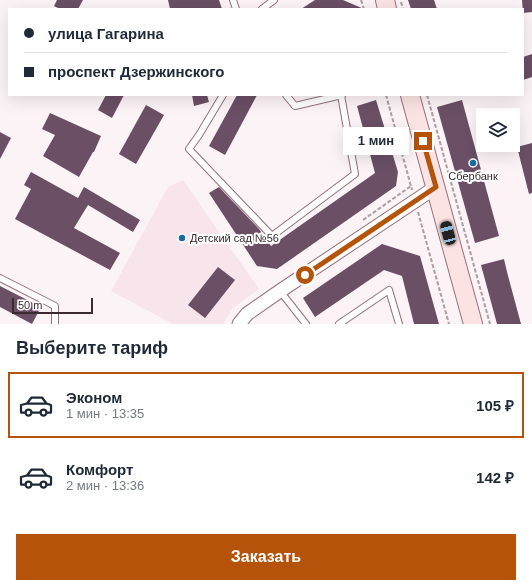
<!DOCTYPE html>
<html lang="ru">
<head>
<meta charset="utf-8">
<style>
	:root { --surface:#fff; --page:#f2f2f3; --text:#1f2937; --muted:#747a83; --line:#e0e1e3; --accent:#b45309 }
	body { margin:0; font-family:Arial,sans-serif; background:var(--page); color:var(--text); height:100vh; display:flex; flex-direction:column; font-size:15px; white-space:nowrap }
	* { box-sizing:border-box; margin:0 }
	p { font-size:13px; color:var(--muted) }
	.icon { flex:none; width:22px; height:22px; fill:none; stroke:currentColor; stroke-width:2; stroke-linecap:round; stroke-linejoin:round }
	.map { position:relative; height:324px; overflow:hidden }
	.details { display:flex; flex-direction:column; background:var(--surface); flex:1 }
	.details>* { flex:none }
	.top-card { position:absolute; left:8px; top:8px; width:516px; height:88px; border-radius:0px; box-shadow:0 4px 16px #0002; display:grid; align-content:center; height:88px; padding:0 16px; background:var(--surface) }
	.buttons { position:absolute; left:476px; top:108px; display:grid; gap:8px }
	.buttons a { display:grid; place-items:center; width:44px; height:44px; border-radius:0px; background:var(--surface); box-shadow:0 4px 16px #0002; font-size:20px }
	.scale { position:absolute; left:12px; bottom:10px; width:81px; box-sizing:border-box; padding-left:4px; border:2px solid #3a2b30; border-top:0; font-size:11px; line-height:14px; white-space:nowrap; color:#3a2b30; -webkit-text-stroke:3px #fff; paint-order:stroke }
	.end { position:absolute; width:18px; height:18px; margin:-9px; border:5px solid #b45309; background:#fff; box-shadow:0 0 0 2px #fff }
	.from { border-radius:50% }
	.bubble { position:absolute; height:28px; border-radius:0px; background:var(--surface); box-shadow:0 4px 16px #0002; font-size:13px; font-weight:600; line-height:28px; text-align:center }
	.car { position:absolute; width:12px; height:24px; margin:-12px -6px; border-radius:5px; box-shadow:0 0 3px 1px #0007; background:linear-gradient(#222 24%,#8ab4d8 0 40%,#222 0 76%,#8ab4d8 0 86%,#222 0) }
	.top-card b { display:flex; align-items:center; gap:14px; height:38px; font-size:15px }
	.top-card b+b { border-top:1px solid var(--line) }
	.top-card i { width:10px; height:10px; background:var(--text) }
	ul { padding:0; list-style:none }
	li { display:flex; align-items:center; gap:12px; height:66px; margin:0 8px 6px; padding:0 8px; border:2px solid transparent; border-radius:0px }
	li div { flex:1 }
	li b { display:block; font-size:15px }
	li em { font-style:normal; font-weight:600 }
	li.selected { border-color:var(--accent) }
	li>.icon { width:36px; height:36px; stroke-width:1.5 }
	h2 { padding:0 16px; font-size:18px; line-height:48px }
	.cta { display:flex; gap:8px; margin-top:auto; padding:8px 16px }
	.cta a { flex:1; height:46px; border-radius:0px; background:var(--accent); color:#fff; font-size:16px; font-weight:600; line-height:46px; text-align:center }
	.map>svg:first-child { display:block }
	.built { fill:#f8e4eb }
	.building { fill:#6a4f65 }
	.lines { fill:none; stroke-linecap:round; stroke-linejoin:round }
	.service-casing { stroke:#95717d; stroke-width:8 }
	.minor-casing { stroke:#95717d; stroke-width:15 }
	.secondary-casing { stroke:#95717d; stroke-width:20 }
	.path { stroke:#aa9fa3; stroke-width:2; stroke-dasharray:4 2; stroke-linecap:butt }
	.service { stroke:#fff; stroke-width:6 }
	.minor { stroke:#fff; stroke-width:13 }
	.secondary { stroke:#fce3e3; stroke-width:18 }
	.route { stroke:#b45309; stroke-width:5 }
	.poi-dot { fill:#1a6c9d; stroke:#fff; stroke-width:1.5 }
	.labels { text-anchor:middle; stroke-width:4; stroke-linejoin:round; paint-order:stroke }
	.poi-label { font-size:11px; fill:#3a2b30; stroke:#fff }
</style>
</head>
<body>
<div class="map">
<svg width="532" height="324" viewBox="0 0 532 324">
	<rect width="100%" height="100%" fill="#fcf3f6"/>
	<polygon class="built" points="183,180 259,289 233,308 223,324 173,324 111,291 168,187"/>
	<g class="building">
		<polygon points="57,0 83,0 78,9 60,9 54,6"/>
		<polygon points="168,0 219,0 222,9 170,9"/>
		<polygon points="315,0 343,0 364,9 301,9"/>
		<polygon points="408,0 434,0 437,9 411,9"/>
		<polygon points="522,0 532,0 532,12 523,13"/>
		<polygon points="532,54 532,77 523,80 523,57"/>
		<polygon points="106,95 124,95 112,118 98,110"/>
		<polygon points="192,95 207,95 209,102 194,106"/>
		<polygon points="237,95 257,95 225,155 209,146"/>
		<polygon points="376,100 398,172 396,186 277,269 257,266 209,193 219,187 259,229 271,246 375,173 357,106"/>
		<polygon points="462,100 499,236 475,243 437,107"/>
		<polygon points="146,105 164,115 136,164 119,154"/>
		<polygon points="50,113 101,136 94,152 93,152 79,177 43,156 55,135 42,129"/>
		<polygon points="0,132 11,138 0,159"/>
		<polygon points="532,143 532,193 529,194 517,147"/>
		<polygon points="31,172 78,198 84,187 140,220 133,232 88,205 74,228 120,253 110,270 15,219 31,189 24,185"/>
		<polygon points="382,244 420,256 439,324 414,324 402,276 384,270 315,317 303,298"/>
		<polygon points="504,259 507,272 521,324 497,324 481,265"/>
		<polygon points="218,267 235,280 205,318 188,305"/>
		<polygon points="0,286 41,307 32,324 0,307"/>
	</g>
	<g class="lines">
		<defs>
			<g id="service">
				<polyline points="233,0 236,9"/>
				<polyline points="262,9 274,0"/>
				<polyline points="223,95 199,135 189,149 272,236 355,174 341,95"/>
				<polyline points="286,95 295,106 342,95"/>
				<polyline points="0,278 55,306 55,324"/>
				<polyline points="280,291 306,324"/>
				<polyline points="339,324 389,290 399,324"/>
			</g>
			<polyline id="minor" points="239,324 247,314 280,291 436,187"/>
			<g id="secondary">
				<polyline points="385,0 387,9"/>
				<polyline points="410,95 473,324"/>
			</g>
		</defs>
		<use href="#service" class="service-casing"/>
		<use href="#minor" class="minor-casing"/>
		<use href="#secondary" class="secondary-casing"/>
		<g class="path">
			<polyline points="361,0 364,9"/>
			<polyline points="401,2 403,9"/>
			<polyline points="386,95 412,190"/>
			<polyline points="427,95 490,324"/>
			<polyline points="418,212 449,324"/>
			<polyline points="363,220 411,186"/>
		</g>
		<use href="#service" class="service"/>
		<use href="#minor" class="minor"/>
		<use href="#secondary" class="secondary"/>
	</g>
	<g class="lines">
		<polyline class="route" points="305,275 436,187 423,141"/>
	</g>
	<g class="poi-dot">
		<circle cx="473" cy="163" r="4"/>
		<circle cx="182" cy="238" r="4"/>
	</g>
	<g class="labels">
		<g class="poi-label">
			<text x="473" y="180">Сбербанк</text>
			<text x="190" y="242" text-anchor="start">Детский сад №56</text>
		</g>
	</g>
</svg>
<div class="buttons">
<a><svg class="icon" aria-label="layers" viewBox="0 0 24 24"><path d="M12 4l9 5-9 5-9-5zM3 14l9 5 9-5"/></svg></a>
</div>
<div class="scale">50 m</div>
<i class="end from" style="left:305px;top:275px"></i>
<i class="end" style="left:423px;top:141px"></i>
<div class="bubble" style="left:343px;top:127px;width:66px">1 мин</div>
<i class="car" style="left:448px;top:233px;rotate:345deg"></i>
<div class="top-card">
<b><i class="from"></i>улица Гагарина</b>
<b><i></i>проспект Дзержинского</b>
</div>
</div>
<section class="details">
<h2>Выберите тариф</h2>
<ul>
<li class="selected"><svg class="icon" aria-label="car" viewBox="0 0 24 24"><path d="M5 17H2v-5l4-1 3-4h7l3 4 3 1v5h-3M9 17h6M6 11h13"/><circle cx="7" cy="17" r="2"/><circle cx="17" cy="17" r="2"/></svg><div><b>Эконом</b><p>1 мин · 13:35</p></div><em>105 ₽</em></li>
<li><svg class="icon" aria-label="car" viewBox="0 0 24 24"><path d="M5 17H2v-5l4-1 3-4h7l3 4 3 1v5h-3M9 17h6M6 11h13"/><circle cx="7" cy="17" r="2"/><circle cx="17" cy="17" r="2"/></svg><div><b>Комфорт</b><p>2 мин · 13:36</p></div><em>142 ₽</em></li>
</ul>
<div class="cta"><a>Заказать</a></div>
</section>
</body>
</html>
